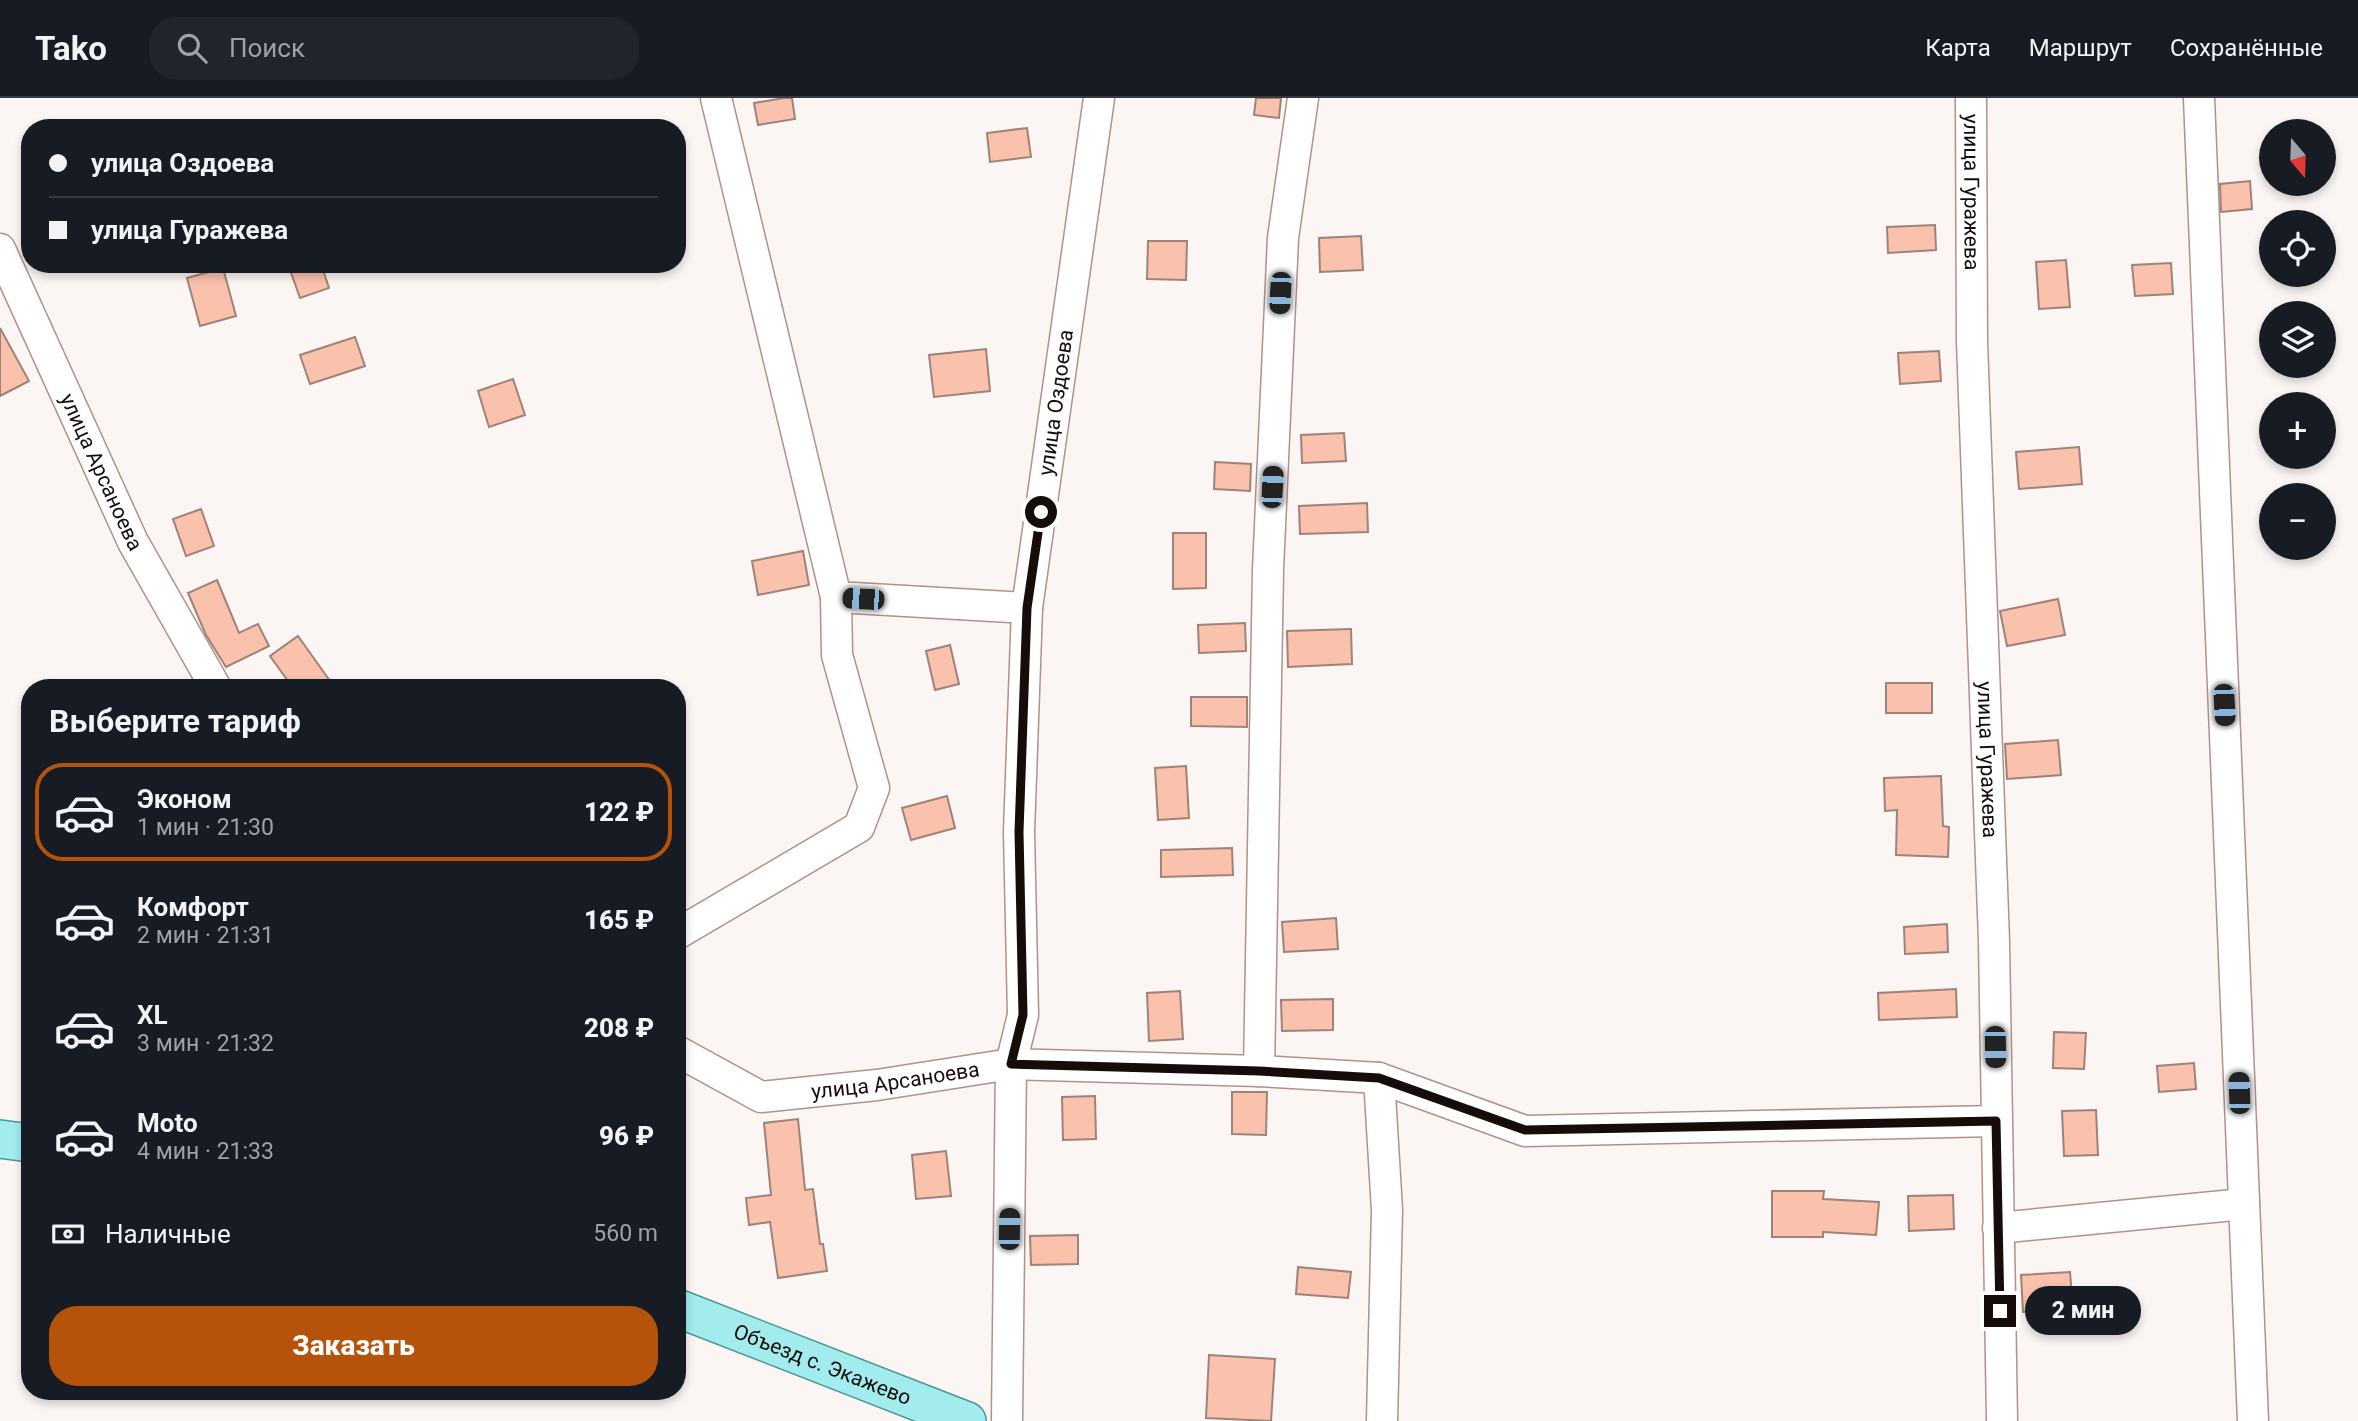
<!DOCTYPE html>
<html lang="ru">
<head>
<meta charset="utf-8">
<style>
	:root { --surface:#171b24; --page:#20242c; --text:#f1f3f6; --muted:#9ea1a6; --line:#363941; --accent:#b45309 }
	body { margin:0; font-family:Roboto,sans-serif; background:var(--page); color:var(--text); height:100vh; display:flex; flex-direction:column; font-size:26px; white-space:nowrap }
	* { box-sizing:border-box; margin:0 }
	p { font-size:23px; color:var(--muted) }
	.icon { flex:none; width:38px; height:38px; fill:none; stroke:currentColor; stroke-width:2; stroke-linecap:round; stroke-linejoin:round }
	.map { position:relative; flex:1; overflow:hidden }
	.panel { position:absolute; left:21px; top:581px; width:665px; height:721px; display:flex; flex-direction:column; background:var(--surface); border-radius:28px; box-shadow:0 4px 10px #0003 }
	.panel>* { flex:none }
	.banner { position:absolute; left:21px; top:21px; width:665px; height:154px; border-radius:28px; box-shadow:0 4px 10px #0003; display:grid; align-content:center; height:154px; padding:0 28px; background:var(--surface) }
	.needle { width:46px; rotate:161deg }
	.controls { position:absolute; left:2259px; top:21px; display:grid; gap:14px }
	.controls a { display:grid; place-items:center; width:77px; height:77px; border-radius:50%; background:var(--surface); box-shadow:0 4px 10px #0003; font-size:35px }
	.end { position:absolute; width:32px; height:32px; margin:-16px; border:9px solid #160d0a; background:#fff; box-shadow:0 0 0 4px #fff }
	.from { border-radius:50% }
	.bubble { position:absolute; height:49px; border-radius:24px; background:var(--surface); box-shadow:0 4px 10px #0003; font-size:23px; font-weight:800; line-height:49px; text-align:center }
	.car { position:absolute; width:21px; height:42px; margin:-21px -10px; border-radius:9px; box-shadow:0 0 5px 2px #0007; background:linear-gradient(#222 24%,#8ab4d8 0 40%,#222 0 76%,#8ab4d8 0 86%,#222 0) }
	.banner b { display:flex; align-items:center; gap:24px; height:66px; font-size:26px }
	.banner b+b { border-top:2px solid var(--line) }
	.banner i { width:18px; height:18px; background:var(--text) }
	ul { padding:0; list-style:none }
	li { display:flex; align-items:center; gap:21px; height:98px; margin:0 14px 10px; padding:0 14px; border:4px solid transparent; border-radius:28px }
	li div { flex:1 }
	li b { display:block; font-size:26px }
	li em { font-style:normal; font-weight:800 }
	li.current { border-color:var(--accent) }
	li>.icon { width:63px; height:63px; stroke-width:1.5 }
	h2 { padding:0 28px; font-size:32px; line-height:84px }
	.pay { display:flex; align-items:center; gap:18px; height:77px; padding:0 28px; font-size:26px }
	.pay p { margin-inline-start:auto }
	.primary-button { display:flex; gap:14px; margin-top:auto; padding:14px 28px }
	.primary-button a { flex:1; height:80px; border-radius:28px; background:var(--accent); color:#fff; font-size:28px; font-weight:800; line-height:80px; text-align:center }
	header { display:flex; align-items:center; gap:42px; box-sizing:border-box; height:98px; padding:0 35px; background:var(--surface); border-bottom:2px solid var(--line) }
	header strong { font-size:33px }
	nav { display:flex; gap:38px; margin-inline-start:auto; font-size:24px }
	.search { width:490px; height:63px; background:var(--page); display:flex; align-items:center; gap:18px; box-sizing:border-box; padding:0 24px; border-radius:28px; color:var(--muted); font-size:26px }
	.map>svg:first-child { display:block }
	.building { fill:#fac1ad; stroke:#9d837a; stroke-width:2 }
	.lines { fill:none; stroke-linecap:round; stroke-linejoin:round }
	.minor-casing { stroke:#ae938a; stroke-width:33 }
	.major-casing { stroke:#499696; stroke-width:40 }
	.minor { stroke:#fff; stroke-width:30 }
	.major { stroke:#a2ecee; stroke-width:37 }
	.route { stroke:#160d0a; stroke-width:9 }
	.labels { text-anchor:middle; stroke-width:5; stroke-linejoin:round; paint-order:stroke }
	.street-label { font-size:21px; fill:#160d0a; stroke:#fff }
</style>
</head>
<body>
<header>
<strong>Tako</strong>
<div class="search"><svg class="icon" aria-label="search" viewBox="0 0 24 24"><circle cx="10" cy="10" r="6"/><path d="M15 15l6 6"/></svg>Поиск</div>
<nav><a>Карта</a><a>Маршрут</a><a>Сохранённые</a></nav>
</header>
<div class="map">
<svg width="2358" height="1323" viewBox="0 0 2358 1323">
	<rect width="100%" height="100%" fill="#fbf5f3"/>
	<g class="building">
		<polygon points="784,0 792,0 795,21 758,27 754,5"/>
		<polygon points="1256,0 1281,0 1279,20 1254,17"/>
		<polygon points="1027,30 1031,59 990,64 987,35"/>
		<polygon points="2250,83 2252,111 2221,114 2220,86"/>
		<polygon points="1935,127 1936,152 1888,155 1887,129"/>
		<polygon points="1361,138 1363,172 1320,174 1319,140"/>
		<polygon points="1148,143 1187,143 1186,182 1147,181"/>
		<polygon points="2066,162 2070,209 2039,211 2036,164"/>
		<polygon points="2171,165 2173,196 2135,198 2132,167"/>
		<polygon points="288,166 321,166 329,190 300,200"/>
		<polygon points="223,170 236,218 200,228 187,180"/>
		<polygon points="0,230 29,283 0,298"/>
		<polygon points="355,239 365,268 310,286 300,257"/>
		<polygon points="986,251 990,293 934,299 929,257"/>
		<polygon points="1939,253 1941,283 1900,286 1898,255"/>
		<polygon points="513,281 525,317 489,329 478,293"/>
		<polygon points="1344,335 1346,363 1302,365 1301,337"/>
		<polygon points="2079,349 2082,386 2019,391 2016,354"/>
		<polygon points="1215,364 1251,366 1250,393 1214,391"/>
		<polygon points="1367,405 1368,434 1300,436 1299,408"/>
		<polygon points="201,411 214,448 186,458 173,421"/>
		<polygon points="1173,435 1206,435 1206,490 1173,491"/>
		<polygon points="803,453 809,487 758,497 752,463"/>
		<polygon points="217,482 239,535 258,526 269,548 226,569 206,537 188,495"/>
		<polygon points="2058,501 2065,537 2007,548 2000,513"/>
		<polygon points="1245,525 1246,553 1199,555 1198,527"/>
		<polygon points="1351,531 1352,566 1288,569 1287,533"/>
		<polygon points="298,538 335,590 293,590 270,558"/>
		<polygon points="950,547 959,586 935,592 926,553"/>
		<rect x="1886" y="585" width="46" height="30"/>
		<polygon points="1191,599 1247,599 1247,629 1191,628"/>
		<polygon points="2058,642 2061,677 2007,681 2005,646"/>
		<polygon points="1186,668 1189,720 1158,722 1155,670"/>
		<polygon points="1941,678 1943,728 1949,729 1948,759 1896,757 1897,712 1885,713 1884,680"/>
		<polygon points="947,698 955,730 911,742 902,710"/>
		<polygon points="1232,750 1233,777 1161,779 1161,752"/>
		<polygon points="1336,820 1338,851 1284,854 1282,824"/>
		<polygon points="1947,826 1948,854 1905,856 1904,829"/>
		<polygon points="1956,891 1957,919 1879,922 1878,895"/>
		<polygon points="1180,893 1183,941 1149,943 1147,895"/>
		<polygon points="1333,901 1333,932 1282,933 1281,902"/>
		<polygon points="2054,934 2086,935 2084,971 2053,970"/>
		<polygon points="2194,965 2196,991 2159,994 2157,968"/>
		<polygon points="1232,994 1267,994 1266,1037 1232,1036"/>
		<polygon points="1095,998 1096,1041 1063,1042 1062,999"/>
		<polygon points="2096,1012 2098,1057 2064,1058 2062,1013"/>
		<polygon points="798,1021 805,1092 813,1091 820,1146 823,1146 827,1173 778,1180 770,1124 749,1127 746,1100 771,1097 764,1025"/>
		<polygon points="946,1053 951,1098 916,1101 912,1057"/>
		<polygon points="1772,1093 1824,1093 1823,1101 1879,1104 1876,1137 1823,1134 1823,1139 1772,1139"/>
		<polygon points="1953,1097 1954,1131 1909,1133 1908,1098"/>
		<polygon points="1078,1137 1078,1166 1031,1167 1030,1138"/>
		<polygon points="1298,1169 1351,1174 1348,1200 1296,1196"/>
		<polygon points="2070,1174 2073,1211 2023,1214 2021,1177"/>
		<polygon points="1209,1257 1275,1261 1271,1323 1206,1320"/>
	</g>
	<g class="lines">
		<defs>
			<g id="minor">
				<polyline points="716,0 836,499 1027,510"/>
				<path id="s1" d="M1971,0L1972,244L1994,843L2002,1323"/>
				<polyline points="2199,0 2253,1323"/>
				<path id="s2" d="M0,151L133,444L216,590"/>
				<polyline points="677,836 859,729 874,690 837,557 836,499"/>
				<path id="s3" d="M677,953L761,999L877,987L1011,966L1259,973L1379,980L1525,1033L1996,1023"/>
				<polyline points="1259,973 1268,472 1283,140 1303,0"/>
				<polyline points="1379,980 1387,1112 1382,1323"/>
				<polyline points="1998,1130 2244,1106"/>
				<path id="s4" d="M1007,1323L1011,966L1023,917L1019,734L1027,510L1099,0"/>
			</g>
			<g id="major">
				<polyline points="0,1041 30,1045"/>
				<path id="s5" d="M677,1210L967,1323"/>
			</g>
		</defs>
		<use href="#minor" class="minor-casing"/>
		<use href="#major" class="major-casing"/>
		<use href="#minor" class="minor"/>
		<use href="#major" class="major"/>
	</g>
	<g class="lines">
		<polyline class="route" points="1041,414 1027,510 1019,734 1023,917 1011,966 1259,973 1379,980 1525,1032 1996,1023 2000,1213"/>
	</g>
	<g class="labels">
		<g class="street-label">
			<text dy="7" stroke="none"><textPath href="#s1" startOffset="94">улица Гуражева</textPath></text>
			<text dy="7" stroke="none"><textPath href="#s4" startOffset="1022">улица Оздоева</textPath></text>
			<text dy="7" stroke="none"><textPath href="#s2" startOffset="245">улица Арсаноева</textPath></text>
			<text dy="7" stroke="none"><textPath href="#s1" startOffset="662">улица Гуражева</textPath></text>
			<text dy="7" stroke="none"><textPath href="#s3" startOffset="231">улица Арсаноева</textPath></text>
			<text dy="7" stroke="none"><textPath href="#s5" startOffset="156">Объезд с. Экажево</textPath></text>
		</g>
	</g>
</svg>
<div class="controls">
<a><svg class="needle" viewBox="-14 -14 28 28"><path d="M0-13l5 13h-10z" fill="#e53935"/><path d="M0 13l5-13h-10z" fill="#9ea1a6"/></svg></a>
<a><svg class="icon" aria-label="locate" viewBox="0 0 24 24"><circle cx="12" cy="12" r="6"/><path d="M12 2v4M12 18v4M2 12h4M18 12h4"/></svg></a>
<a><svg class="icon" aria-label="layers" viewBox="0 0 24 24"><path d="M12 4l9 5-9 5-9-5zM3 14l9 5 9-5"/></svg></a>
<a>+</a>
<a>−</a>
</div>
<i class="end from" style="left:1041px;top:414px"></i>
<i class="end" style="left:2000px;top:1213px"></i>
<div class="bubble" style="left:2025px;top:1188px;width:116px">2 мин</div>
<i class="car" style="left:1280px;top:195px;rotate:183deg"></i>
<i class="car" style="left:1272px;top:389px;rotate:3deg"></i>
<i class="car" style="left:863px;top:501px;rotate:273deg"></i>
<i class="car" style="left:2224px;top:607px;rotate:177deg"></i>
<i class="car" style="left:1995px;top:949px;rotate:179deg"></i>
<i class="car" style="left:2239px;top:995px;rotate:358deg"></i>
<i class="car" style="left:1009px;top:1131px;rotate:1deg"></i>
<div class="banner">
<b><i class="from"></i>улица Оздоева</b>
<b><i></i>улица Гуражева</b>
</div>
<section class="panel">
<h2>Выберите тариф</h2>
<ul>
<li class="current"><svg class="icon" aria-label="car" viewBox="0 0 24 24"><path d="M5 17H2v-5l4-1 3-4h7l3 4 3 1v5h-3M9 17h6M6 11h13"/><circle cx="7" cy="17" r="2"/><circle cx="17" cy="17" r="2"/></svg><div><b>Эконом</b><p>1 мин · 21:30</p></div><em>122 ₽</em></li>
<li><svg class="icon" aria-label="car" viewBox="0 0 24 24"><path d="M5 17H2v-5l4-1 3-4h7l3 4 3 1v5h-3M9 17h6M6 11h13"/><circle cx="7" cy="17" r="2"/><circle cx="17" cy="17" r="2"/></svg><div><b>Комфорт</b><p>2 мин · 21:31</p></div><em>165 ₽</em></li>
<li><svg class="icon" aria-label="car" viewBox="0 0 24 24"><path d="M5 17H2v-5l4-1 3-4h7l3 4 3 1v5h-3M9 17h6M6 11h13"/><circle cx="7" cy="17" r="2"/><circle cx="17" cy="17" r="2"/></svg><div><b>XL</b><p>3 мин · 21:32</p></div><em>208 ₽</em></li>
<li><svg class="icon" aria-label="car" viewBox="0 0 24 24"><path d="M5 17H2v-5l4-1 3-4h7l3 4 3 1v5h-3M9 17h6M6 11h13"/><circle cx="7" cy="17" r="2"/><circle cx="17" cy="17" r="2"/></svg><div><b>Moto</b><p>4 мин · 21:33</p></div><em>96 ₽</em></li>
</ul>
<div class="pay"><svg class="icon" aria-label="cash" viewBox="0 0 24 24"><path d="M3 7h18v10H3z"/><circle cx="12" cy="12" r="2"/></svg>Наличные<p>560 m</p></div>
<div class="primary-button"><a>Заказать</a></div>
</section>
</div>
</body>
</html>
